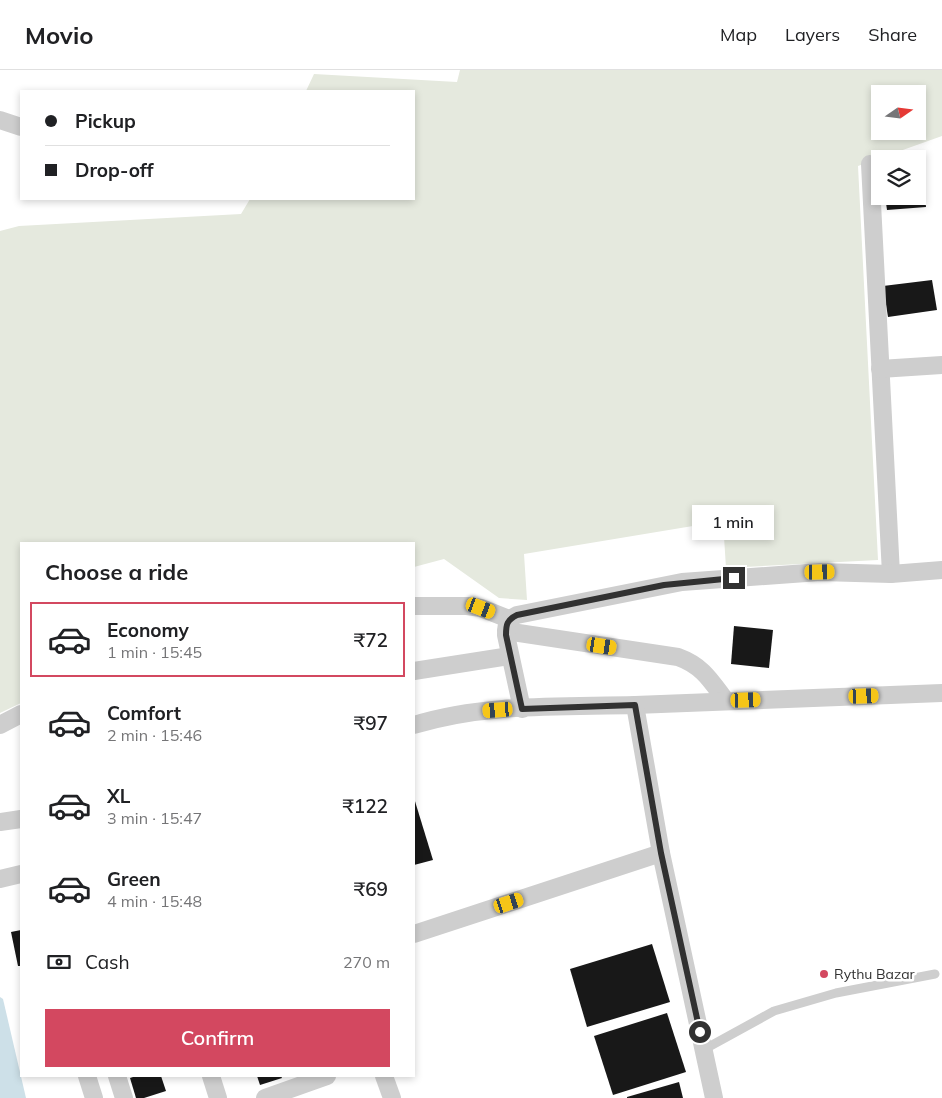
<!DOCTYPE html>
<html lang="en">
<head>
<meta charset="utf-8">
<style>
	:root { --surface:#fff; --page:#f6f6f6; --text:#202124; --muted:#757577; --line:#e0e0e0; --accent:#d34860 }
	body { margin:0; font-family:Mulish,sans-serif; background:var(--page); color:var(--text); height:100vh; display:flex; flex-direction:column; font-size:19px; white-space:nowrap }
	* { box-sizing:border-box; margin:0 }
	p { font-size:16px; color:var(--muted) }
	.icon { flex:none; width:28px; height:28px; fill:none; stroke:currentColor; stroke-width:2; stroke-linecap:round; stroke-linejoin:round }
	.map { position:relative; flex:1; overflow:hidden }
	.drawer { position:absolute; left:20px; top:472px; width:395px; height:535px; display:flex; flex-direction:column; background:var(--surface); border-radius:0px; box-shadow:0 2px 8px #0003 }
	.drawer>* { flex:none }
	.hud { position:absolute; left:20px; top:20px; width:395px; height:110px; border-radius:0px; box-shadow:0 2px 8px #0003; display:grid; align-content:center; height:110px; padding:0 25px; background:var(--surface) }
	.needle { width:32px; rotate:76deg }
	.controls { position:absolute; left:871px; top:15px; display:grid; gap:10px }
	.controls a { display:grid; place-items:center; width:55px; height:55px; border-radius:0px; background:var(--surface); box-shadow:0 2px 8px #0003; font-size:25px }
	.end { position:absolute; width:22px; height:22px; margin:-11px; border:6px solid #313131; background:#fff; box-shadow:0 0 0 2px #fff }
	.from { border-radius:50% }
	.bubble { position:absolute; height:35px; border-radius:0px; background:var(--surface); box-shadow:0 2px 8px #0003; font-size:16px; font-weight:600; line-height:35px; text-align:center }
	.car { position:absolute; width:15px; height:30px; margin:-15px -8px; border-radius:6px; box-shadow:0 0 4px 1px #0007; background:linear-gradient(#f5c518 24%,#345 0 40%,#f5c518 0 76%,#345 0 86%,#f5c518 0) }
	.hud b { display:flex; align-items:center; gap:18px; height:48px; font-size:19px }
	.hud b+b { border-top:1px solid var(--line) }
	.hud i { width:12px; height:12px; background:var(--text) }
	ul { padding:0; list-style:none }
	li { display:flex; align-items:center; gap:15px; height:75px; margin:0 10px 8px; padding:0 15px; border:2px solid transparent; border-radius:0px }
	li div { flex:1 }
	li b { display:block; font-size:19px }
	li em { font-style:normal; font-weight:600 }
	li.on { border-color:var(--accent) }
	li>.icon { width:45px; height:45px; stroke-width:1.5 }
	h2 { padding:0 25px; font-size:22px; line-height:60px }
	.pay { display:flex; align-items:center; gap:12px; height:55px; padding:0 25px; font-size:19px }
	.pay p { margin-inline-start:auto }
	.primary-button { display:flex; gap:10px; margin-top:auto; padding:10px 25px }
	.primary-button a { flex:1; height:58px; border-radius:0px; background:var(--accent); color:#fff; font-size:20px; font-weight:600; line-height:58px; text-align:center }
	header { display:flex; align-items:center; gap:30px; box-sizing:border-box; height:70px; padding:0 25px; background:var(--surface); border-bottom:1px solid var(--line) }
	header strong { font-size:24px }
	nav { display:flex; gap:28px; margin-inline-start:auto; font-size:18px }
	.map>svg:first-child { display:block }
	.green { fill:#e5e9de; fill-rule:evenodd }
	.water { fill:#cde0e8 }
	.building { fill:#181818 }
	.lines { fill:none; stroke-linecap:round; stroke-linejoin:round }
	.lane { stroke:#cecece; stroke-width:9 }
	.street { stroke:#cecece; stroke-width:18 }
	.route { stroke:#313131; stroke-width:6 }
	.poi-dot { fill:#d34860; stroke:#fff; stroke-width:2 }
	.labels { text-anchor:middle; stroke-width:5; stroke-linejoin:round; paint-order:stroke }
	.poi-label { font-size:14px; fill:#313131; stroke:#fff; text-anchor:start }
</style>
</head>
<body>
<header>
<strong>Movio</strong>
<nav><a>Map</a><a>Layers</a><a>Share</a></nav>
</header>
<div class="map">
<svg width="942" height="1028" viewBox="0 0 942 1028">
	<rect width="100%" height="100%" fill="#fff"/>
	<path class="green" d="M460,0H942V66L858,96L878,490L726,498L723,451L524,484L527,530L499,528L444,489L414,497V474H21V633L0,643V161L19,156L241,144L250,129H414V21H306L314,4L457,12ZM880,24H918V61H880Z"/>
	<polygon class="water" points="0,927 3,929 26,1028 0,1028"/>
	<g class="building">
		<polygon points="918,92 922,92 926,137 887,140 885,126 918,126"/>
		<polygon points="932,210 937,240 888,247 883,216"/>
		<polygon points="734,556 773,560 769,598 731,594"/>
		<polygon points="414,728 433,790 414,795"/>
		<polygon points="21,860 21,896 18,896 11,862"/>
		<polygon points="652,874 670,932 587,957 570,899"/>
		<polygon points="667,943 686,1002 613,1025 594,966"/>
		<polygon points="136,1006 161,1006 166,1021 144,1028 136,1028 130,1008"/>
		<polygon points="257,1006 281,1006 282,1008 260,1015"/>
		<polygon points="679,1012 683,1028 627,1028 627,1027"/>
	</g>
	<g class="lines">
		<polyline class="lane" points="703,980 774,941 836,923 935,904"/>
		<g class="street">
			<polyline points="0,50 21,57"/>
			<polyline points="870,94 891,504"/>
			<polyline points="880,299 942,295"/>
			<polyline points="414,536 467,536 481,538 509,549"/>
			<path d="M506,561L678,587C703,596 711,611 726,631"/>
			<polyline points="414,601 510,586"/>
			<polyline points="635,635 942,623"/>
			<path d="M522,639L506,565C506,554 507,550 517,545L682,512L820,502L891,504L942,500"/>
			<polyline points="0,655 21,644"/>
			<path d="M414,655C485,633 562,637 635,635L661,783L714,1028"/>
			<polyline points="0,752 21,749"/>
			<polyline points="0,809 21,804"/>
			<polyline points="414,864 661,783"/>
			<polyline points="87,1006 94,1028"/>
			<polyline points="117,1006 124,1028"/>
			<polyline points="211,1006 218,1028"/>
			<polyline points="384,1006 392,1028"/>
			<polyline points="265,1028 327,1006"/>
		</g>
	</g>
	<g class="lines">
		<path class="route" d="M700,962L661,783L635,635L522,639L506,565C506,554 507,550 517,545L664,515L734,508"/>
	</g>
	<circle class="poi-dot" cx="824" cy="904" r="5"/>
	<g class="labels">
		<g class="poi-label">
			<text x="834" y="909">Rythu Bazar</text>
		</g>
	</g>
</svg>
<div class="controls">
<a><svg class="needle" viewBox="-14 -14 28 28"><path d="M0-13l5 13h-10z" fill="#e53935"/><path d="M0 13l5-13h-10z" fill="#757577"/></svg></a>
<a><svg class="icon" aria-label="layers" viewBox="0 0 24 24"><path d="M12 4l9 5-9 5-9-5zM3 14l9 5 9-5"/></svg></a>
</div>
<i class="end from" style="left:700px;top:962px"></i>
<i class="end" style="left:734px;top:508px"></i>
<div class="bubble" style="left:692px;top:435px;width:82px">1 min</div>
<i class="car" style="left:820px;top:502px;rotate:89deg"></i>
<i class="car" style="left:481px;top:538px;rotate:111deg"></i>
<i class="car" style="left:602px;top:576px;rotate:99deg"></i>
<i class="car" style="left:864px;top:626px;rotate:88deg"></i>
<i class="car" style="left:746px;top:630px;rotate:88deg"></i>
<i class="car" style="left:498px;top:640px;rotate:266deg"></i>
<i class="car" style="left:509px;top:833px;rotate:72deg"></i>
<div class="hud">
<b><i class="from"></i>Pickup</b>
<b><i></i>Drop-off</b>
</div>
<section class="drawer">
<h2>Choose a ride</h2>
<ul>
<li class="on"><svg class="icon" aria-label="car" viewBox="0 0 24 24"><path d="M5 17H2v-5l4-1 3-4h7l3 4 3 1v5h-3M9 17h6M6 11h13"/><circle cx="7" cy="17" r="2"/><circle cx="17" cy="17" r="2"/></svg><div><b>Economy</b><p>1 min · 15:45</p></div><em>₹72</em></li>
<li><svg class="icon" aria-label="car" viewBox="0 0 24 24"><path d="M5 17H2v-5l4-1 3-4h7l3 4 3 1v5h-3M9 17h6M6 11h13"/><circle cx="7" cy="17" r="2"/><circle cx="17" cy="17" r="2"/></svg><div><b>Comfort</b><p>2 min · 15:46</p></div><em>₹97</em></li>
<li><svg class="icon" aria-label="car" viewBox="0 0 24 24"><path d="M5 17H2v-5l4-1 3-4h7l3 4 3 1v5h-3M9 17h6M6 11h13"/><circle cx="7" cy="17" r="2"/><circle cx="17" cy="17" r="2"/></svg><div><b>XL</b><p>3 min · 15:47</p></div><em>₹122</em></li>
<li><svg class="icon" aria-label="car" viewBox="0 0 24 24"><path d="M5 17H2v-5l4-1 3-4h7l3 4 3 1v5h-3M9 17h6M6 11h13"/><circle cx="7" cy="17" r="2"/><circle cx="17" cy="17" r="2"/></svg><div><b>Green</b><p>4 min · 15:48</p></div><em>₹69</em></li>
</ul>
<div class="pay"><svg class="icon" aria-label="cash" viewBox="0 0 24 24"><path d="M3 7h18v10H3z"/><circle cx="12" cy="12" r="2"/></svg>Cash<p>270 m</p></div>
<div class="primary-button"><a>Confirm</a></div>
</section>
</div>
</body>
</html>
